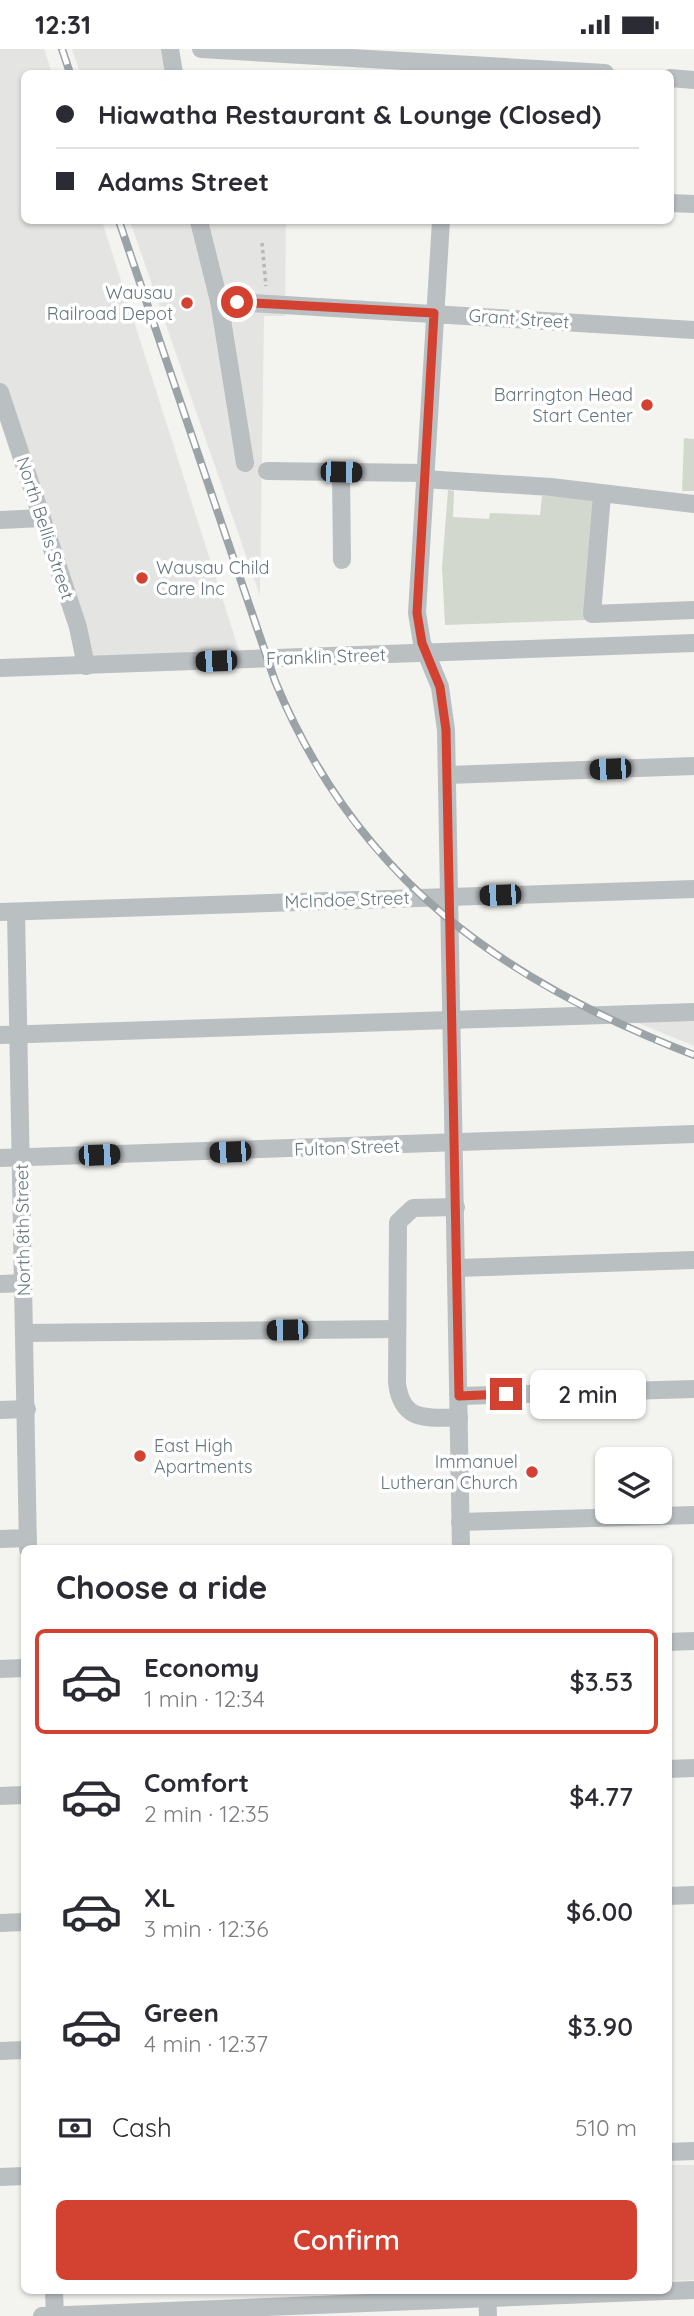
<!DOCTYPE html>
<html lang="en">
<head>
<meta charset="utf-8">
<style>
	:root { --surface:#fff; --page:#f2f2f3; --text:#2b2b33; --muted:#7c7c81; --line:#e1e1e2; --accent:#d34130 }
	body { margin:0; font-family:Quicksand,sans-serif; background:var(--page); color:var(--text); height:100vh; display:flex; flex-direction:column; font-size:26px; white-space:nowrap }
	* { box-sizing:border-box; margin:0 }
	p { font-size:23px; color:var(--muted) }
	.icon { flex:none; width:38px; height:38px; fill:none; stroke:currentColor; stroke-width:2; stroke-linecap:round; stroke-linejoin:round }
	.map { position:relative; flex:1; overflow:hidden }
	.drawer { position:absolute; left:21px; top:1496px; width:651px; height:749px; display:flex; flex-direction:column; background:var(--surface); border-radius:10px; box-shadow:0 2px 5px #0004 }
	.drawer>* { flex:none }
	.banner { position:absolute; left:21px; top:21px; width:653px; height:154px; border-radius:10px; box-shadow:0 2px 5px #0004; display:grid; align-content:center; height:154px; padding:0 35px; background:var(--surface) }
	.tools { position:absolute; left:595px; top:1398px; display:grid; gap:14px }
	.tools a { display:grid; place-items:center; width:77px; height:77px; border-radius:10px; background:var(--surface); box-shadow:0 2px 5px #0004; font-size:35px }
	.end { position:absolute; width:32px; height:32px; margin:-16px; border:9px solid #d34130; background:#fff; box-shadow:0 0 0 4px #fff }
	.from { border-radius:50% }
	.bubble { position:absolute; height:49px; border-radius:10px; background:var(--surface); box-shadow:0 2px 5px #0004; font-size:23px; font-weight:600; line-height:49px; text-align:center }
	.car { position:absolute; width:21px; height:42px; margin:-21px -10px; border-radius:9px; box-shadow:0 0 5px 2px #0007; background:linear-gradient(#222 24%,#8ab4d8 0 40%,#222 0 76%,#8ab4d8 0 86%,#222 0) }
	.banner b { display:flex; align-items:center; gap:24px; height:66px; font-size:26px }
	.banner b+b { border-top:2px solid var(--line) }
	.banner i { width:18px; height:18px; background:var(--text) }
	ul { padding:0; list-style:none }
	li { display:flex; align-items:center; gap:21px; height:105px; margin:0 14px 10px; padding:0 21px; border:4px solid transparent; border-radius:10px }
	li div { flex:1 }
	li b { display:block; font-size:26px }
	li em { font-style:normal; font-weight:600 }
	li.on { border-color:var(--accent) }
	li>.icon { width:63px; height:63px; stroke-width:1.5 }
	h2 { padding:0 35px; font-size:32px; line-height:84px }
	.pay { display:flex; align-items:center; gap:18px; height:77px; padding:0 35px; font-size:26px }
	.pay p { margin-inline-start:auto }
	.cta { display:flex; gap:14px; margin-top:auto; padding:14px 35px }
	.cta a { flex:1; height:80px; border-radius:10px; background:var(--accent); color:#fff; font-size:28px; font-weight:600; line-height:80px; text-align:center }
	.status { display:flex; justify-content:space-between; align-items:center; height:49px; padding:0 35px; background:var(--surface); direction:ltr }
	.status svg { height:19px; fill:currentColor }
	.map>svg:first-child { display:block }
	.built { fill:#e4e4e3 }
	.green { fill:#d3d8cf }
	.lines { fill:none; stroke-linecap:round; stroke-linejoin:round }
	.path { stroke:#b6b9bb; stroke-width:3.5; stroke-dasharray:3.5 3.5; stroke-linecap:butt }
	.minor { stroke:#babfc1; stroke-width:18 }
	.rail-casing { stroke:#9ca3a7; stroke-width:8 }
	.rail { stroke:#fff; stroke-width:5; stroke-dasharray:16; stroke-linecap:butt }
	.route { stroke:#d34130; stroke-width:9 }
	.poi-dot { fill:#d34130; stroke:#fff; stroke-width:2.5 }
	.labels { text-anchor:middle; stroke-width:7; stroke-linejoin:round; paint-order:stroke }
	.poi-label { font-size:18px; fill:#65767e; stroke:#fff; text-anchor:end }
	.street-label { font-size:18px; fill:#65767e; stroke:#fff }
</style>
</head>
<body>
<div class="status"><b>12:31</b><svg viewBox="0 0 49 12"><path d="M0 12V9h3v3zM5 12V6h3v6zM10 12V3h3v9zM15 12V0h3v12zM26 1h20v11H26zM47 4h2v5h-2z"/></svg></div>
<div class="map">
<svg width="694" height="2267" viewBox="0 0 694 2267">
	<rect width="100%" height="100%" fill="#f3f3f0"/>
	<g class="built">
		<polygon points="0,0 44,0 52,24 24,24 24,172 102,172 242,611 86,617 0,343"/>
		<polygon points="72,0 169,0 163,24 80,24"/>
		<polygon points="130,172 286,172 285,267 264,267 260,547"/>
		<polygon points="694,969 694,997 631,971"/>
		<polygon points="669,2116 694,2116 694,2231 669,2232"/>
	</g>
	<g class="green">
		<polygon points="684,389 694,390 694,442 682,442"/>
		<polygon points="448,441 454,442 453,468 489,470 490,464 540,466 542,447 595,448 586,571 445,576 442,519"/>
	</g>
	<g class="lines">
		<polyline class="path" points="262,194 266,237"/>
		<g class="minor">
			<polyline points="170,0 174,24"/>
			<polyline points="201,0 605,24"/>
			<polyline points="670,29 694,31"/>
			<polyline points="670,154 694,155"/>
			<polyline points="199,172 219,252 245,414"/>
			<polyline points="441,172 417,564 422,594 440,638 446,681 461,1500"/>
			<polyline points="219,252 694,281"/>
			<polyline points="0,343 78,578 86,617"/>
			<polyline points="267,422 424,424"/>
			<polyline points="341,423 342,511"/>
			<polyline points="424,430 551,438 694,455"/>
			<polyline points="602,446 592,565 694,561"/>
			<polyline points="0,471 42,469"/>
			<polyline points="0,619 694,594"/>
			<polyline points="448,726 694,717"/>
			<polyline points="0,863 694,840"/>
			<polyline points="16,863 28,1500"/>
			<polyline points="0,986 694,963"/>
			<polyline points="0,1109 694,1085"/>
			<path d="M456,1158L413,1159L398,1173L397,1334C402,1374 427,1368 459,1369"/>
			<polyline points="457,1219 694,1211"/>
			<polyline points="0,1235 24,1234"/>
			<polyline points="25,1284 397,1280"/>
			<polyline points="459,1347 694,1340"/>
			<polyline points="0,1361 27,1360"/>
			<polyline points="460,1473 694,1466"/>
			<polyline points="0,1490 28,1489"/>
			<polyline points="668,1593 694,1592"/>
			<polyline points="0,1620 24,1619"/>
			<polyline points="668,1720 694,1719"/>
			<polyline points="0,1747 24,1746"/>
			<polyline points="668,1847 694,1846"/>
			<polyline points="0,1874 24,1873"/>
			<polyline points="0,2002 24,2001"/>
			<polyline points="668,2103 694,2102"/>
			<polyline points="0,2128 24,2127"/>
			<polyline points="54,2242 55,2267"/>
			<polyline points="487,2242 488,2267"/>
			<polyline points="668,2242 694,2241"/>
			<polyline points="42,2267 665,2242"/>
		</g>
		<defs>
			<g id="rail">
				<polyline points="62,0 70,24"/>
				<path d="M119,172L275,632C356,829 502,932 694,1006"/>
			</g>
		</defs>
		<use href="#rail" class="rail-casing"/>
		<use href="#rail" class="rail"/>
	</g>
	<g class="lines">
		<polyline class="route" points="237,253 434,264 417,564 422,594 440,638 446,681 459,1347 506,1345"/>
	</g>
	<g class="poi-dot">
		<circle cx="187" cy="254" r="7"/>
		<circle cx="647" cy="356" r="7"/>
		<circle cx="142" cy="529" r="7"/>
		<circle cx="140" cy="1407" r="7"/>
		<circle cx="532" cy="1423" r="7"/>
	</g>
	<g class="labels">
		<g class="poi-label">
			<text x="173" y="250">Wausau<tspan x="173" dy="21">Railroad Depot</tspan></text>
			<text x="633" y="352">Barrington Head<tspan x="633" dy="21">Start Center</tspan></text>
			<text x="156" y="525" text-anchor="start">Wausau Child<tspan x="156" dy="21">Care Inc</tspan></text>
			<text x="154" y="1403" text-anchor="start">East High<tspan x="154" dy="21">Apartments</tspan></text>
			<text x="518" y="1419">Immanuel<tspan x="518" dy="21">Lutheran Church</tspan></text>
		</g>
		<g class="street-label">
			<text transform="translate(519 270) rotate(4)" y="6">Grant Street</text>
			<text transform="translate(45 479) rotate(72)" y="6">North Bellis Street</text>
			<text transform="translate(326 608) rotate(-2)" y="6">Franklin Street</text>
			<text transform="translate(347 851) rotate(-2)" y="6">McIndoe Street</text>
			<text transform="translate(347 1099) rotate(-2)" y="6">Fulton Street</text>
			<text transform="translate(23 1181) rotate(-91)" y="6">North 8th Street</text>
		</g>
	</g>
</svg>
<div class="tools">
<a><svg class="icon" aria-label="layers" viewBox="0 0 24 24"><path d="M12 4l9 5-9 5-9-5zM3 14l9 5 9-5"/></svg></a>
</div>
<i class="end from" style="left:237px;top:253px"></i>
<i class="end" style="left:506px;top:1345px"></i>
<div class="bubble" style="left:530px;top:1321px;width:116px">2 min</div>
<i class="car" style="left:341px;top:423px;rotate:91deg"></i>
<i class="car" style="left:216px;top:612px;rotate:268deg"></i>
<i class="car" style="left:610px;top:720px;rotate:268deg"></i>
<i class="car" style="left:500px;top:846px;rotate:268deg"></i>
<i class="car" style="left:230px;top:1103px;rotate:268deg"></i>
<i class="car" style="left:99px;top:1106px;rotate:88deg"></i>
<i class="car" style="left:287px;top:1281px;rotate:269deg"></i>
<div class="banner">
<b><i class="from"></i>Hiawatha Restaurant &amp; Lounge (Closed)</b>
<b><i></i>Adams Street</b>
</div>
<section class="drawer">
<h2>Choose a ride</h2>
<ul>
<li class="on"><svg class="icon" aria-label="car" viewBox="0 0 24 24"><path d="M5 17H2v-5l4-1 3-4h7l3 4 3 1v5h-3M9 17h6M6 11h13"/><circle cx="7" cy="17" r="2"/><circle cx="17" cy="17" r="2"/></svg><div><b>Economy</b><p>1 min · 12:34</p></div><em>$3.53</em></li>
<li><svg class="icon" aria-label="car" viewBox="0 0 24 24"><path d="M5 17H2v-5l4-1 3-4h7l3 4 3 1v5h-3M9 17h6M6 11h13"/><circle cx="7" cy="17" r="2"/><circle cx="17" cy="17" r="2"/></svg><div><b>Comfort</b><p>2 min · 12:35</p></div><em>$4.77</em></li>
<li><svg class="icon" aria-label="car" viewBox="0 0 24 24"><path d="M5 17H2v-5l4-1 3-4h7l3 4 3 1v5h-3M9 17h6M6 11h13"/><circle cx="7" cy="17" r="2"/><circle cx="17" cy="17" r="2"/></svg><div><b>XL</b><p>3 min · 12:36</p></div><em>$6.00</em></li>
<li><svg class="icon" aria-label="car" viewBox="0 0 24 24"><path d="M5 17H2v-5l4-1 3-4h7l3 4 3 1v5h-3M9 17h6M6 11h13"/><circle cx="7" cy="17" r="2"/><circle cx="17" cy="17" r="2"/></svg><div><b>Green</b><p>4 min · 12:37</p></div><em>$3.90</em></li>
</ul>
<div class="pay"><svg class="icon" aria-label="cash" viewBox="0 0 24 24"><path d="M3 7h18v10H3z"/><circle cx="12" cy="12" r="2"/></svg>Cash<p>510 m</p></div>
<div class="cta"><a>Confirm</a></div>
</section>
</div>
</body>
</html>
